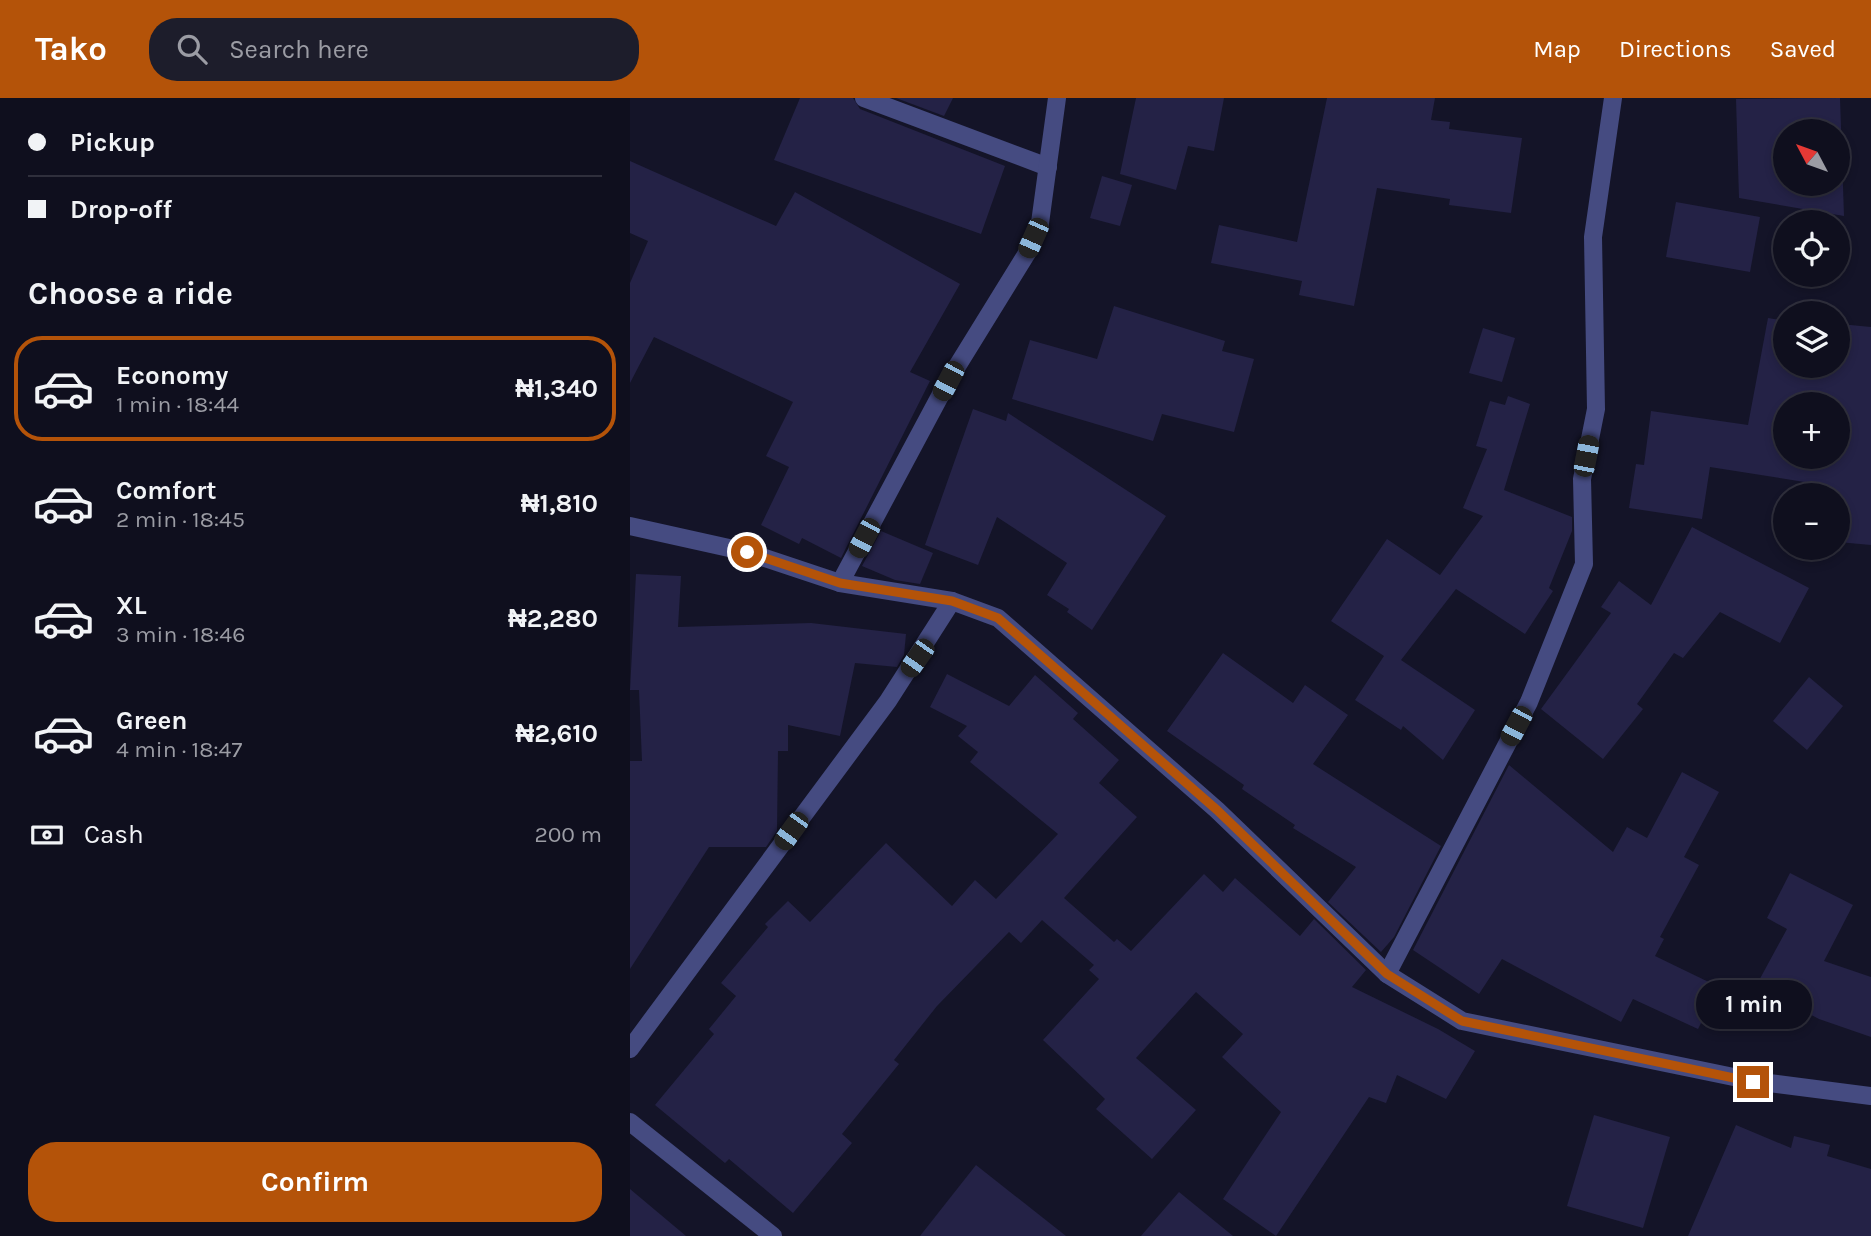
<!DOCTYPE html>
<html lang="en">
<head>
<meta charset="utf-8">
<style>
	:root { --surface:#0f0f1e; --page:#1d1d2b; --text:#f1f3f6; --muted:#9b9ca4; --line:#2f2f3c; --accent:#b45309 }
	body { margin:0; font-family:Karla,sans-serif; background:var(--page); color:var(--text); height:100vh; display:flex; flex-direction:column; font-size:26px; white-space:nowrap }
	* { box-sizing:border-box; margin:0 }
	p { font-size:23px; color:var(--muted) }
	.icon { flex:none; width:38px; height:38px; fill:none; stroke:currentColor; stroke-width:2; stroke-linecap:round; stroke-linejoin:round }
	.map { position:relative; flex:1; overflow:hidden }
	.side { display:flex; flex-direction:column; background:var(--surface); width:630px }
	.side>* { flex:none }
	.hud { display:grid; align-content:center; height:154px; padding:0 28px; background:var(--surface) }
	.needle { width:46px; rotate:311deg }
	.fabs { position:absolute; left:1143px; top:21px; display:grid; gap:14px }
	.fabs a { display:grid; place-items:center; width:77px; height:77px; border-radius:50%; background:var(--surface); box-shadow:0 4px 10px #0003,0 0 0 2px var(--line); font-size:35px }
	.end { position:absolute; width:32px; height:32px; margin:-16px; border:9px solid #b45309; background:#fff; box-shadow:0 0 0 4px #fff }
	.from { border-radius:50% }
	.bubble { position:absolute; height:49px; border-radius:24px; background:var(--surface); box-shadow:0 4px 10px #0003,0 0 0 2px var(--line); font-size:23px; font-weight:700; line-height:49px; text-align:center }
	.car { position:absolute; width:21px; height:42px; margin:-21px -10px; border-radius:9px; box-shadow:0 0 5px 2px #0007; background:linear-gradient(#222 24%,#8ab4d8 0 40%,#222 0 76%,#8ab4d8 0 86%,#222 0) }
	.hud b { display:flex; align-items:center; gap:24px; height:66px; font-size:26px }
	.hud b+b { border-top:2px solid var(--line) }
	.hud i { width:18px; height:18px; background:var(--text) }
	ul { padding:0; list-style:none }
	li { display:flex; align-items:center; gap:21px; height:105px; margin:0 14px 10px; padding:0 14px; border:4px solid transparent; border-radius:28px }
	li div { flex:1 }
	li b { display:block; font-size:26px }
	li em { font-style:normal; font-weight:700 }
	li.on { border-color:var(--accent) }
	li>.icon { width:63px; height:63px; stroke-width:1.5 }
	h2 { padding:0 28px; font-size:32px; line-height:84px }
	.pay { display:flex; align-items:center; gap:18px; height:77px; padding:0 28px; font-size:26px }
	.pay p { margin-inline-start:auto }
	.primary-button { display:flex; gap:14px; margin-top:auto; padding:14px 28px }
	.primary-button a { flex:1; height:80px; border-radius:28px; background:var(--accent); color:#fff; font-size:28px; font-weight:700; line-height:80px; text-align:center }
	header { display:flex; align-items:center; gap:42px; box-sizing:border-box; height:98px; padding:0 35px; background:var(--accent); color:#fff }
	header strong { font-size:33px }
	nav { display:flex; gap:38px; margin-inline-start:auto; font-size:24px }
	.search { width:490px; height:63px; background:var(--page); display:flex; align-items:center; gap:18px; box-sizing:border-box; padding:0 24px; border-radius:28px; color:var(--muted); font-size:26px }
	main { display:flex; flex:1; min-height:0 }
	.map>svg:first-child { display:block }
	.building { fill:#242246; fill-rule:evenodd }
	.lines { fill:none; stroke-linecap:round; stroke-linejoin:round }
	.minor { stroke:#454b81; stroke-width:18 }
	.route { stroke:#b45309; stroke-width:9 }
</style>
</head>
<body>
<header>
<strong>Tako</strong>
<div class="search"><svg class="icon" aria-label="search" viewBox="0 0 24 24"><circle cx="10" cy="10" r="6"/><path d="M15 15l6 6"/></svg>Search here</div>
<nav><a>Map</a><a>Directions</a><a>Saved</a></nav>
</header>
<main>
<section class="side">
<div class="hud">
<b><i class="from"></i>Pickup</b>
<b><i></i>Drop-off</b>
</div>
<h2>Choose a ride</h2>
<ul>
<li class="on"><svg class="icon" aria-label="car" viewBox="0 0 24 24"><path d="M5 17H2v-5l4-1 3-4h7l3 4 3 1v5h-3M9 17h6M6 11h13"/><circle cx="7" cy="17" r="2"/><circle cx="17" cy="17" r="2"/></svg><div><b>Economy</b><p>1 min · 18:44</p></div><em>₦1,340</em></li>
<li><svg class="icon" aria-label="car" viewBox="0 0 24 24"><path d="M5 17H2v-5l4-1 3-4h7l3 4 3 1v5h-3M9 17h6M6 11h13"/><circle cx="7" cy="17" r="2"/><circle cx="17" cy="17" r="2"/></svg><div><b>Comfort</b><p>2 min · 18:45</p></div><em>₦1,810</em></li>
<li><svg class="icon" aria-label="car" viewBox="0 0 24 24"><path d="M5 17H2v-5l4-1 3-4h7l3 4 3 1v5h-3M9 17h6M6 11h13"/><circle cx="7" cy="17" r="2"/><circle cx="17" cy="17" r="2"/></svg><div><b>XL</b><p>3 min · 18:46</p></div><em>₦2,280</em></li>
<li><svg class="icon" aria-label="car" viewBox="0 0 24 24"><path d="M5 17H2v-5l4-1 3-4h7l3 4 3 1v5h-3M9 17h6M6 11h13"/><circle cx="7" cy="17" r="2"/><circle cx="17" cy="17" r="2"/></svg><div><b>Green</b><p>4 min · 18:47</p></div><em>₦2,610</em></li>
</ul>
<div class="pay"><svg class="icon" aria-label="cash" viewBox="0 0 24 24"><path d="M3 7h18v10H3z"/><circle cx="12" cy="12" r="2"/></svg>Cash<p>200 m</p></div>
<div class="primary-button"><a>Confirm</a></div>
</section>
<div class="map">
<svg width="1241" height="1138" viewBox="0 0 1241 1138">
	<rect width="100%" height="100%" fill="#141428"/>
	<g class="building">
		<polygon points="170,0 223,0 230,11 375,68 351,136 144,62"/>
		<polygon points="266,0 323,0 314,18"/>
		<polygon points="506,0 594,0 584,53 558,48 546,92 490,76"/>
		<polygon points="697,0 805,0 801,22 820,24 819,31 892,40 881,115 819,107 820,101 747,90 724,208 669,197 672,183 581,165 589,127 667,144"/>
		<path d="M1210,0L1214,118L1109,100L1106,1ZM1155,33H1208V86H1155Z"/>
		<polygon points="0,63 146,128 165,94 330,186 280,274 300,283 211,460 172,440 169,446 131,427 159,369 136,358 163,304 24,239 0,285 0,185 18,143 0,135"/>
		<polygon points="472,78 502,87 490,128 460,120"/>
		<polygon points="1046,104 1130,119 1120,174 1036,159"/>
		<polygon points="484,208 595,243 592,253 624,261 604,334 532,316 523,343 382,301 400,242 467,261"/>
		<path d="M1138,220L1155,223V268H1208L1210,226L1241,229V447L1208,444V397H1185L1187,386L1080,369L1072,421L999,410L1006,366L1014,367L1021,313L1118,327ZM1155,306H1208V359H1155Z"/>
		<polygon points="853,230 885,240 872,284 839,275"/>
		<polygon points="878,298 900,306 874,392 942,419 942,433 919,490 923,493 895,536 826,491 771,562 845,612 813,662 773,628 771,632 725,602 754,558 701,523 757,441 810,477 853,418 833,410 857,351 846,348 860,303 875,307"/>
		<polygon points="343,311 376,323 378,315 536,418 462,532 437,514 439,511 417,497 437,465 367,419 348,467 295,447"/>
		<polygon points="1062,429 1179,490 1150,545 1090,514 1053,560 1044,555 1007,606 1013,611 973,661 911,611 981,515 971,509 989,483 1021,507"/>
		<polygon points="251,433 303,455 290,486 265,482 232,468"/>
		<polygon points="6,476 51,478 48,529 181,525 276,536 274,557 267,569 225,565 210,638 158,627 158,653 148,653 147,733 136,749 79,749 0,871 0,663 12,663 9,592 0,592"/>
		<polygon points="593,555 663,605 675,587 718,617 683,666 811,748 764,839 751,854 698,804 726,769 663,730 665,727 612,691 614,687 537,633"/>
		<polygon points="317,576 379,608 405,577 448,615 443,621 489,662 469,685 507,719 434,800 484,844 487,841 501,853 574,776 593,794 605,780 670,838 684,821 736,872 722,889 808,931 845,953 816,1001 767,977 756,1005 739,999 646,1138 593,1101 651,1014 592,959 613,936 566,894 506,960 566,1012 522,1061 466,1011 475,1001 413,942 469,881 459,872 464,867 412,822 391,845 379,834 307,908 264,962 269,966 212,1036 222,1045 163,1115 99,1061 95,1065 25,1007 84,936 79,931 106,898 91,885 138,829 135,826 158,803 180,824 256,745 322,808 345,782 366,801 428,736 340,664 348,654 328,638 337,628 300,609"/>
		<polygon points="1179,579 1213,608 1177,652 1143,623"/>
		<polygon points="879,667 983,754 997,729 1017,740 1052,674 1089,694 1054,759 1069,767 1030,839 1034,841 1025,858 1089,889 1068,931 1003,901 991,924 872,861 849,896 783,852"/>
		<polygon points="1160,775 1223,807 1194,863 1241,879 1241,939 1189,921 1126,888 1157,831 1137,820"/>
		<polygon points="964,1017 1040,1039 1013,1130 937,1108"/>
		<polygon points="1106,1027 1161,1050 1164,1038 1200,1047 1197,1058 1241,1071 1241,1138 1058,1138"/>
		<polygon points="346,1067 436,1138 290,1138"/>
		<polygon points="0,1091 56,1138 0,1138"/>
		<polygon points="549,1094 603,1138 511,1138"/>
	</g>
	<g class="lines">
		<g class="minor">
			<polyline points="234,0 418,69"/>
			<polyline points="0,428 117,454 210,485 322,503 368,520 587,712 757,876 832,923 1123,983 1241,998"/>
			<polyline points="210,485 318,283 397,155 410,125 427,0"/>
			<polyline points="757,876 899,604 954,466 952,381 966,311 963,139 983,0"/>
			<polyline points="0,951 258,603 322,503"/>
			<polyline points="0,1024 143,1138"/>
		</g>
	</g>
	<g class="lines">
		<polyline class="route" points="117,454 210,485 322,503 368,520 587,712 757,876 832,923 1123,984"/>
	</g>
</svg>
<div class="fabs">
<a><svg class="needle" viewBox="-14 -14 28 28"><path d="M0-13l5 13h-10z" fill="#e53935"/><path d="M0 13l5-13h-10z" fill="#9b9ca4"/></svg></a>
<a><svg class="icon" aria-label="locate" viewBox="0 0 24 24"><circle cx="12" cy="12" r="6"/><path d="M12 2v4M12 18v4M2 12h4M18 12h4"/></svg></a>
<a><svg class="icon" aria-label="layers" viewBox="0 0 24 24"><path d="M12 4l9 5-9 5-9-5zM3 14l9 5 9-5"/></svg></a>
<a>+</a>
<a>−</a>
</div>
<i class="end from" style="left:117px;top:454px"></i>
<i class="end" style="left:1123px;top:984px"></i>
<div class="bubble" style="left:1066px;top:882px;width:116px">1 min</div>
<i class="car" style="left:403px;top:140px;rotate:204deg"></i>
<i class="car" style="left:318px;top:283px;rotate:208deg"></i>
<i class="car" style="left:956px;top:358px;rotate:11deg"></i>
<i class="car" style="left:234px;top:440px;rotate:208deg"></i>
<i class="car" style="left:287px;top:560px;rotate:215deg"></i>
<i class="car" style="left:886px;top:628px;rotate:208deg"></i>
<i class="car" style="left:161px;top:733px;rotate:216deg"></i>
</div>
</main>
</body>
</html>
